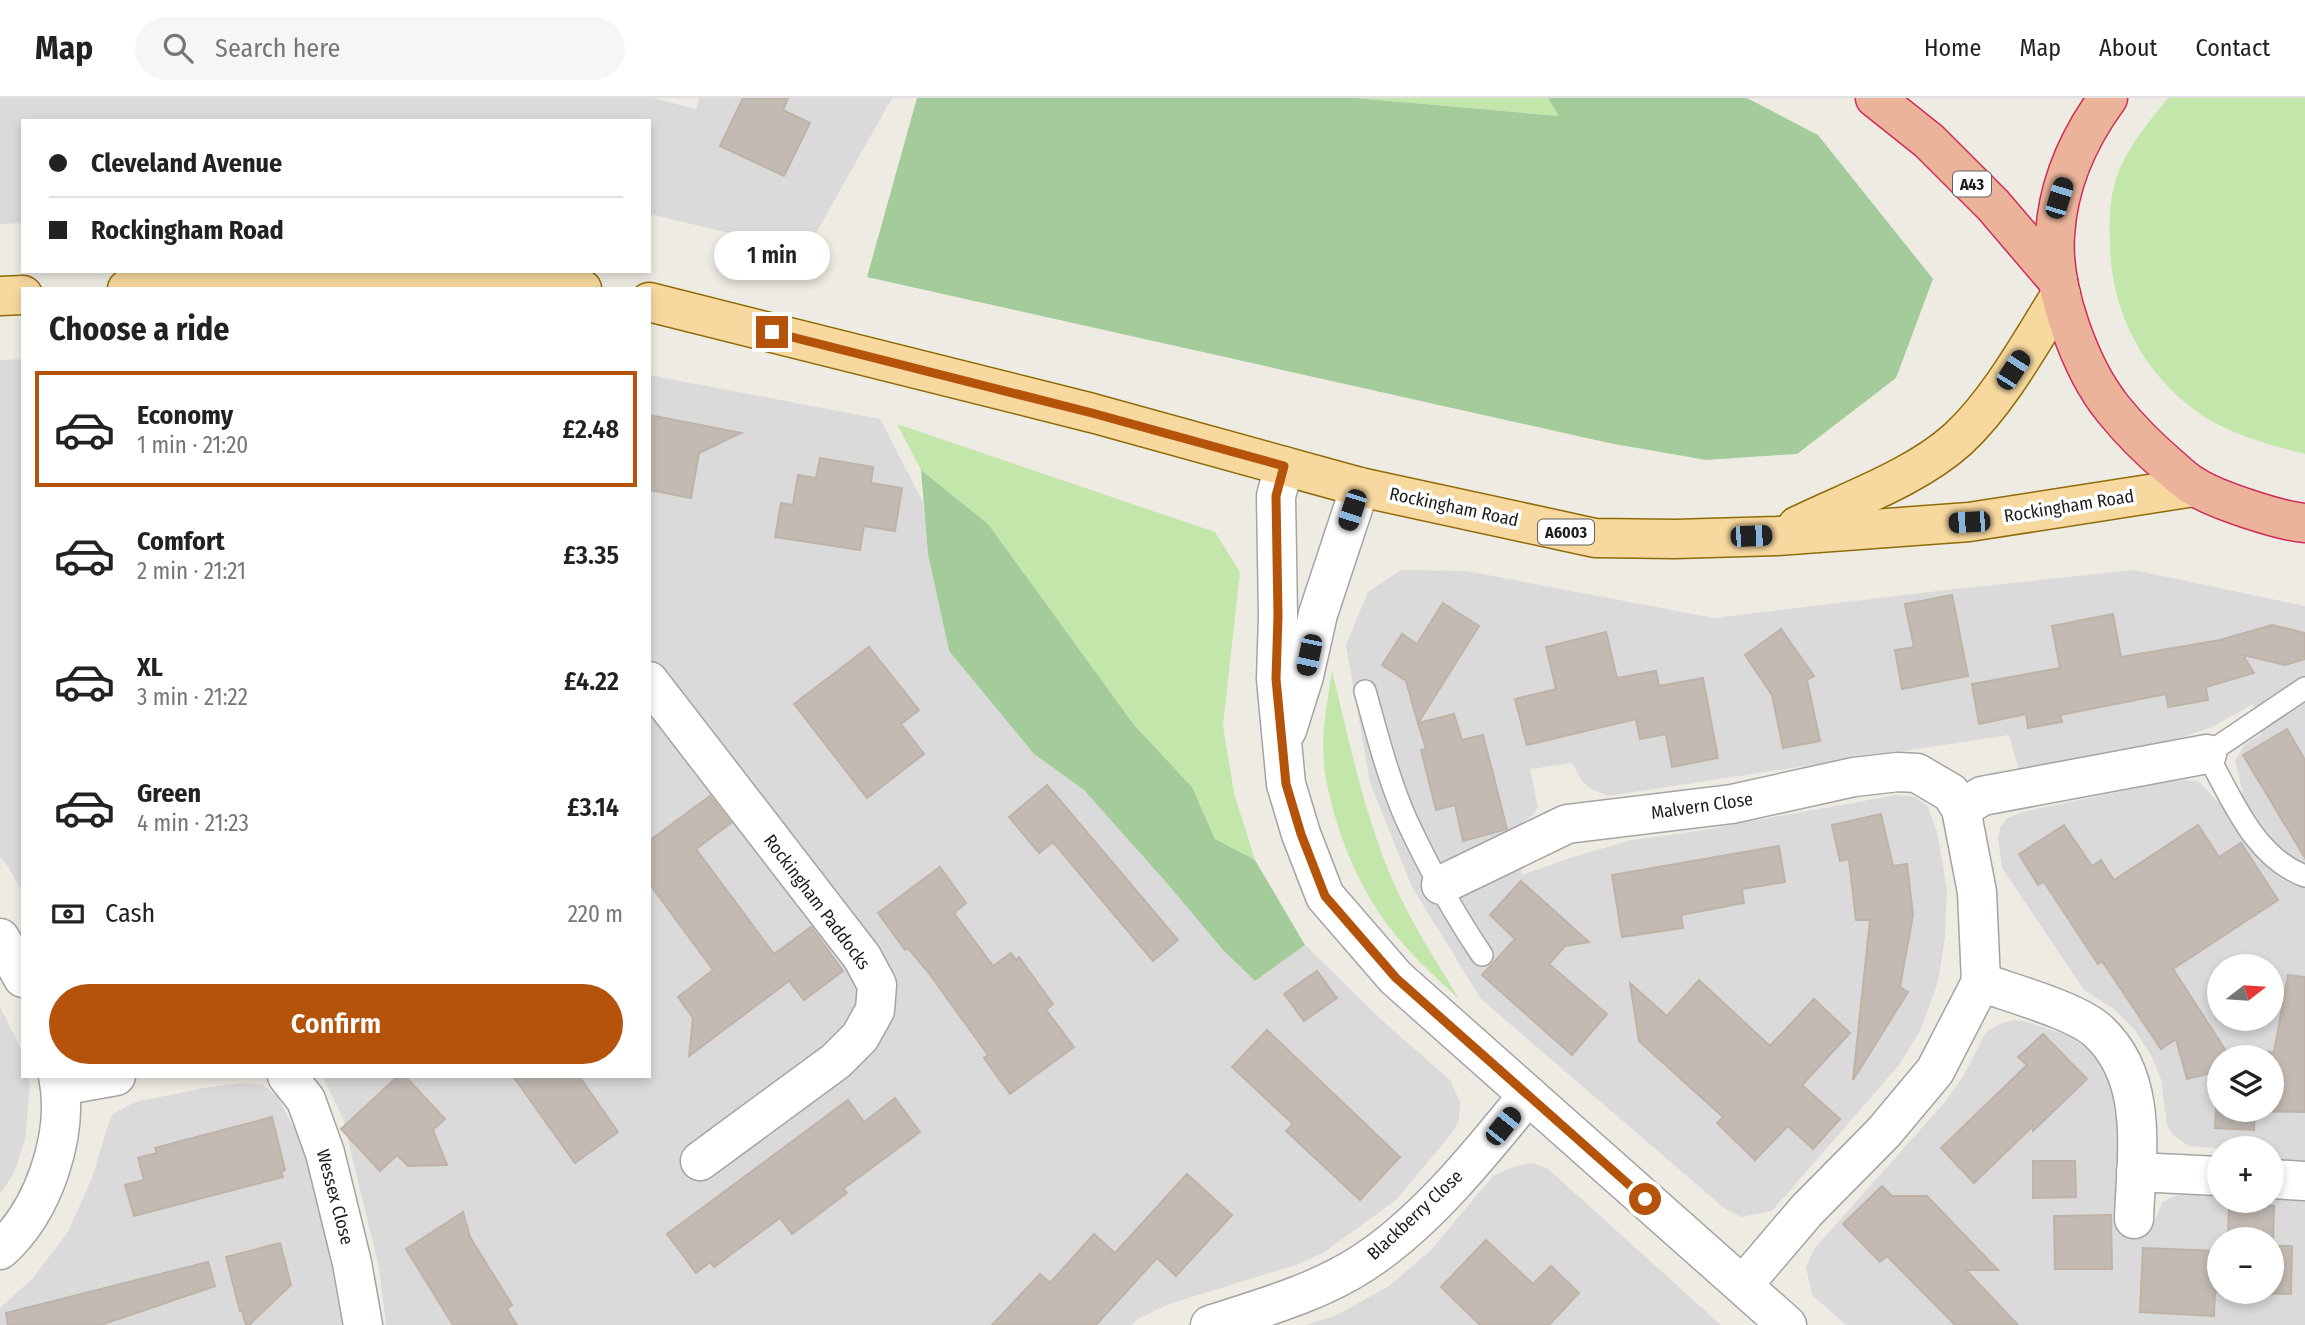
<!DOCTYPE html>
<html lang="en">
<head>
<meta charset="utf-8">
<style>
	:root { --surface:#fff; --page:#f6f6f6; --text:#222; --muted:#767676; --line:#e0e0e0; --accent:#b45309 }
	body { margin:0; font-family:"Fira Sans Condensed",sans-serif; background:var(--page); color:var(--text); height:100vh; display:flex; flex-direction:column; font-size:26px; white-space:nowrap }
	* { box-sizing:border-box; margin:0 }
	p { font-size:23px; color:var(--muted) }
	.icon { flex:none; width:38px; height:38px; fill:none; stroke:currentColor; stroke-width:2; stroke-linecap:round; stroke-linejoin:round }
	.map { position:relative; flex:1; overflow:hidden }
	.panel { position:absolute; left:21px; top:189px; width:630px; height:791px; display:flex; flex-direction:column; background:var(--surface); border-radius:0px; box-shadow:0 4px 10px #0003 }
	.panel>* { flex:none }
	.guide { position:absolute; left:21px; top:21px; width:630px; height:154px; border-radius:0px; box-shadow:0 4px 10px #0003; display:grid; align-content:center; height:154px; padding:0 28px; background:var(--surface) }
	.needle { width:46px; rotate:73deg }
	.fabs { position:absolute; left:2207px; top:856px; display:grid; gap:14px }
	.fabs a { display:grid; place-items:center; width:77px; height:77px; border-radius:50%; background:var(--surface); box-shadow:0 4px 10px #0003; font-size:35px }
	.end { position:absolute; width:32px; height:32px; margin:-16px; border:9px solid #b45309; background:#fff; box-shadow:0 0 0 4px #fff }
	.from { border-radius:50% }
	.bubble { position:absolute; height:49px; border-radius:24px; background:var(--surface); box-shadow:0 4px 10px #0003; font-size:23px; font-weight:600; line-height:49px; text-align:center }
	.car { position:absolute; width:21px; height:42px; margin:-21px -10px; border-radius:9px; box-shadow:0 0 5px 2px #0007; background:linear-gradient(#222 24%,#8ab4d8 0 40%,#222 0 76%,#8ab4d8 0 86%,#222 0) }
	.guide b { display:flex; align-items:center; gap:24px; height:66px; font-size:26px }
	.guide b+b { border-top:2px solid var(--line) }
	.guide i { width:18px; height:18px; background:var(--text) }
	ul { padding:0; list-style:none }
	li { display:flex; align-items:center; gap:21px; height:116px; margin:0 14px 10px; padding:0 14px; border:4px solid transparent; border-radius:0px }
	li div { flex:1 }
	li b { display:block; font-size:26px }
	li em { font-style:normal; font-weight:600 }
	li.selected { border-color:var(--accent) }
	li>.icon { width:63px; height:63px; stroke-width:1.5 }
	h2 { padding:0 28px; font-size:32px; line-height:84px }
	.pay { display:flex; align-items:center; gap:18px; height:77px; padding:0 28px; font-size:26px }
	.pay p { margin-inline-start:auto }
	.cta { display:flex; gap:14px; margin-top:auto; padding:14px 28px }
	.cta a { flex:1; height:80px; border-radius:42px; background:var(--accent); color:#fff; font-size:28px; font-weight:600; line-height:80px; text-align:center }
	header { display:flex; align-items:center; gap:42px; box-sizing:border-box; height:98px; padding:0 35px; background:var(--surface); border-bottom:2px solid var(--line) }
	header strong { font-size:33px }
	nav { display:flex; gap:38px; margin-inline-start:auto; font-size:24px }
	.search { width:490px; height:63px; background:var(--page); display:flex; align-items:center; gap:18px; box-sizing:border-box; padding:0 24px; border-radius:38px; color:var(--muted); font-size:26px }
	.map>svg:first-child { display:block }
	.residential { fill:#dbdada; fill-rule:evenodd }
	.grass { fill:#c3e6ab }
	.forest { fill:#a4cb9a }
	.building { fill:#c2bab3; stroke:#beb3a6; stroke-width:2; fill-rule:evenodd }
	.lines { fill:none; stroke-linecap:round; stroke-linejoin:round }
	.service-casing { stroke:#a4a4a4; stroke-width:24 }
	.minor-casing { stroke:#a4a4a4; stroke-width:41 }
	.tertiary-casing { stroke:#a4a4a4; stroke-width:41 }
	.primary-casing { stroke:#8e6c07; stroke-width:41 }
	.trunk-casing { stroke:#cf2c57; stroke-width:41 }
	.service { stroke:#fff; stroke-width:21 }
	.minor { stroke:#fff; stroke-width:38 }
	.tertiary { stroke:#fff; stroke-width:38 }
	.primary { stroke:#f7d89f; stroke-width:38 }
	.trunk { stroke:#ecb39b; stroke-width:38 }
	.route { stroke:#b45309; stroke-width:9 }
	.labels { text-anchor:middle; stroke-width:7; stroke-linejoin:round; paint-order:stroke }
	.shield { fill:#fff; stroke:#616161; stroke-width:2 }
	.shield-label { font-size:16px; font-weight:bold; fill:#1d1d1d }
	.street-label { font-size:18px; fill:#1d1d1d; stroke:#fff }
</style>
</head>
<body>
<header>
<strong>Map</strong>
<div class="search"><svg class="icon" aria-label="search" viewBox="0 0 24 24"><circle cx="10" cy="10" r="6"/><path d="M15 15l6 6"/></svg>Search here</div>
<nav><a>Home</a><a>Map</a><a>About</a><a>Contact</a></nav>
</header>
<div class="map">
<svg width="2305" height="1227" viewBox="0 0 2305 1227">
	<rect width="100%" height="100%" fill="#eeebe3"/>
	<g class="residential">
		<polygon points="0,0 652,0 696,11 699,0 892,0 806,153 649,116 649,23 23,23 23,125 0,126"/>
		<polygon points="23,261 23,795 7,767 0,759 0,262"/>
		<polygon points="649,277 880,321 923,404 928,456 949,553 1034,656 1084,692 1165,783 1223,852 1255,883 1305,847 1386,926 1450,982 1460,1004 1459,1022 1452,1035 1396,1102 1323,1155 1296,1167 1169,1206 1138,1221 1132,1227 386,1227 379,1170 343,1021 322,978 649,978 649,595 889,926 699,626 649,558"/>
		<path d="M1401,472L1466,473L1714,520L1937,493L2134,472L2305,508V1227H1846L1812,1197L1806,1169L1814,1151L1944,1005L1964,977L1986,934L1999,926L2014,922L2027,924L2070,938L2088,952L2105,973L2113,990L2119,1012V1125L2153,1127L2162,1105L2172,1099L2189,1095L2212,1093L2216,1050L2189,1048L2174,1038L2167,1027L2161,981L2151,957L2134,931L2115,912L2084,892L2002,770L1998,740L2000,730L2006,721L2022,714L2175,682L2198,683L2220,706L2243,695L2235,663L2245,646L2262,636L2253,606L2212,629L2154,649L2019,673L2009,637L1608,698L1590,690L1582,683L1572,665L1530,671L1538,709L1533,717L1513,732L1522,777L1570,760L1631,742L1687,735L1896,697L1915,699L1928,709L1937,734L1947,791L1945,839L1938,884L1921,931L1900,966L1772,1113L1741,1119L1724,1110L1481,901L1412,789L1370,685L1346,547L1368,494ZM2219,868H2272V920H2219ZM2219,959H2272V1012H2219ZM2219,1050H2272V1102H2219ZM2219,1141H2272V1194H2219Z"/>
		<polygon points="0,909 23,955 23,978 28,978 30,989 25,1042 14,1075 0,1096"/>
		<polygon points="243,985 263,987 278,999 301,1044 322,1096 354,1227 0,1227 0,1210 32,1181 68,1134 92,1080 108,1027 113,1016 135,1004 204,990"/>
		<polygon points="1532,1065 1547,1070 1721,1227 1306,1227 1337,1217 1389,1188 1431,1152 1493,1078 1516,1068"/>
	</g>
	<g class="grass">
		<polygon points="1356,0 1548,0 1560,18"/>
		<path d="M2168,0H2305V356C2271,348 2224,334 2196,313C2143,274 2112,215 2110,149C2109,123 2109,95 2120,70C2132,44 2150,22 2168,0Z"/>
		<polygon points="897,326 1215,434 1240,474 1223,628 1234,695 1255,762 1215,741 1192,689 1134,627 988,426 921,372"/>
		<path d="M1332,573C1348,638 1362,706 1387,769C1405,815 1433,858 1459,901C1438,881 1416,862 1398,840C1360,795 1334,732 1325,674C1320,641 1327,605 1332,573Z"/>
	</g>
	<g class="forest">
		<polygon points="917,0 1356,0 1559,18 1548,0 1747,0 1818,37 1933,181 1896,280 1797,356 1706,362 1609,345 867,179"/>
		<polygon points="921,372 988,426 1134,627 1192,689 1215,741 1255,762 1305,847 1255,883 1223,852 1165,783 1084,692 1034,656 949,553 928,456"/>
	</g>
	<g class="building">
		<polygon points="743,0 788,0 783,12 810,25 784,78 720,48"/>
		<polygon points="649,317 741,335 699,355 691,400 649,392"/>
		<polygon points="820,360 873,369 871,385 902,390 895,433 864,428 860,452 775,439 781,405 793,407 798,377 816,380"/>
		<polygon points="1952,497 1968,578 1902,591 1895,552 1914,549 1905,506"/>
		<polygon points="1443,505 1479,528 1418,625 1406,583 1382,567 1402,536 1417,546"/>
		<polygon points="2113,516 2121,559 2220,542 2272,527 2305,535 2305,561 2285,567 2243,557 2254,575 2206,589 2208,602 2168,609 2166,596 2060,617 2062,624 2028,630 2026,616 1979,626 1972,586 2060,570 2052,528"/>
		<polygon points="1781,531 1814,578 1807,582 1820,643 1783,650 1772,597 1745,557"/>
		<polygon points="1606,534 1617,580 1656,573 1659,588 1703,580 1718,660 1672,669 1666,636 1640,641 1636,621 1527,647 1515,601 1556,591 1546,549"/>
		<polygon points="869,549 919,612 901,626 924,656 867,700 794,606"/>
		<polygon points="1454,616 1462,642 1483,637 1507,731 1463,743 1455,707 1436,712 1421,652 1426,651 1418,625"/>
		<polygon points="2287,631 2305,662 2305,760 2243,657"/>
		<polygon points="1047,687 1178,842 1153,863 1053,744 1039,755 1009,719"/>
		<polygon points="710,698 731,725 696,751 774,856 811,829 843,873 804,902 789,883 689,958 693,920 678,899 713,872 649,785 649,743"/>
		<polygon points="1881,716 1893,768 1907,766 1913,817 1900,889 1908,894 1853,982 1870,822 1856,822 1849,761 1840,763 1832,727"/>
		<path d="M2064,727L2092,768L2101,762L2114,782L2198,727L2219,759L2241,745L2278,802L2173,871L2226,953L2274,954L2288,877L2305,879V1014L2255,1013L2254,1032L2215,1030L2218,973L2187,981L2176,941L2161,951L2102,863L2098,866L2044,784L2038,787L2019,756ZM2219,959H2272V1012H2219Z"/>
		<polygon points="1779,748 1785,784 1742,791 1744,805 1681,817 1683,830 1622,839 1612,777"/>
		<polygon points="940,769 966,805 954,815 993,868 1011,855 1016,862 1019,859 1053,906 1046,912 1074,949 1010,996 984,960 988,957 928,874 908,850 905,852 878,815"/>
		<polygon points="1521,783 1589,844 1565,848 1549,866 1607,916 1572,957 1482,877 1515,841 1490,817"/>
		<polygon points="1317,873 1337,900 1304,923 1284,896"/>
		<polygon points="1699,882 1770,948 1814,901 1850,935 1802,987 1840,1021 1813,1051 1788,1028 1755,1062 1717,1025 1723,1019 1639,943 1630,885 1667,918"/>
		<polygon points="1267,932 1400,1059 1360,1102 1286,1033 1293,1026 1232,969"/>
		<polygon points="2043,936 2087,981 2033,1033 2033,1028 1974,1085 1941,1050 2027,967 2018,959"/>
		<polygon points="398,978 405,978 445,1021 433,1032 447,1067 408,1068 397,1057 380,1073 341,1031"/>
		<polygon points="513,978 579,978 618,1034 575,1065"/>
		<polygon points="895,1000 920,1034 843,1091 847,1095 792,1136 780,1120 714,1169 710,1164 696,1175 667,1136 848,1002 864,1024"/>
		<polygon points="272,1019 285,1072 281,1074 283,1079 134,1118 125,1087 144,1082 138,1060 157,1055 155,1050"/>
		<polygon points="2033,1063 2075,1063 2076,1099 2033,1100"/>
		<polygon points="1187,1076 1232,1117 1176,1178 1157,1160 1096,1227 992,1227 1040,1176 1050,1185 1094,1136 1115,1155"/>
		<polygon points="1882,1088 1892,1098 1927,1098 1998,1172 1966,1172 2018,1227 1955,1227 1887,1158 1880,1164 1843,1126"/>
		<polygon points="2229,1106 2274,1108 2273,1148 2292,1148 2291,1196 2215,1194 2214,1218 2140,1214 2143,1150 2219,1153 2219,1194 2272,1194 2272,1141 2228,1141"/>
		<polygon points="463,1114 470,1139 512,1207 507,1211 517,1227 453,1227 406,1151"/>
		<polygon points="2111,1117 2112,1171 2055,1171 2054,1118"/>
		<polygon points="1486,1142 1533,1186 1551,1168 1579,1195 1549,1227 1480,1227 1441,1189"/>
		<polygon points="280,1145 291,1187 249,1227 246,1227 242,1213 240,1213 226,1159"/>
		<polygon points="208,1164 215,1188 101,1227 8,1227 6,1215"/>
	</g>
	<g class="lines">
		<defs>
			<g id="service">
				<path d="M2305,590L2207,656C2232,701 2254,759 2305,778"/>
				<path d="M1365,593C1377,636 1388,680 1406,721C1426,764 1455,817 1482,857"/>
			</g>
			<g id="minor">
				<polyline points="649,583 862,859 877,887 875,912 860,939 836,963 700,1063"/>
				<polyline points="1961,711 1982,698 2207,656"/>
				<path d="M1441,787L1567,726L1732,706L1854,679L1898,674L1917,675L1951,695L1961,711L1977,794L1981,884C2010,895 2078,913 2099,934C2150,982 2136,1058 2134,1121"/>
				<polyline points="287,978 306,1002 325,1055 352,1165 363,1227"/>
				<polyline points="60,988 116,978"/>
				<polyline points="2136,1074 2219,1078"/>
				<polyline points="2272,1081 2305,1083"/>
				<polyline points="1743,1187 1807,1112 1884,1034 1935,973 1981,884"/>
				<path d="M1210,1227C1262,1210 1317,1195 1363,1165C1425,1125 1482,1054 1528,997"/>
			</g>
			<g id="tertiary">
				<polyline points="1284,368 1276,398 1278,518 1276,581 1286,686 1301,736 1325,798 1396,880 1787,1227"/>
				<polyline points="1287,632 1304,578 1318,516 1360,389"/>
				<polyline points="0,840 23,880"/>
				<path d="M0,1152C44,1113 70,1035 58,978"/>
			</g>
			<g id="primary">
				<polyline points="127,191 470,181 582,191"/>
				<polyline points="0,198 23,197"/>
				<polyline points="649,204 1092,315 1360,389 1595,440 1675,441 1777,438 1969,424 2194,389"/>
				<path d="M1797,428C1848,403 1915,380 1958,341C1999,303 2031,244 2061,196"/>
			</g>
			<g id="trunk">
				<polyline points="1875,0 1929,43 1993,107 2058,183"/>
				<path d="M2108,0C2078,41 2058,85 2055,137C2051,190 2080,270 2113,311C2130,332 2149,351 2169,368C2177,375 2185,383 2194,388C2216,402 2280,423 2305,425"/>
			</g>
		</defs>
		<use href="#service" class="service-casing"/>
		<use href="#minor" class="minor-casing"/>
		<use href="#tertiary" class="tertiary-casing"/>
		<use href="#primary" class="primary-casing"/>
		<use href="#trunk" class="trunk-casing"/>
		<use href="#service" class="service"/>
		<use href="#minor" class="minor"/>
		<use href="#tertiary" class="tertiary"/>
		<use href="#primary" class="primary"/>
		<use href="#trunk" class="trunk"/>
	</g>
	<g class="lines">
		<polyline class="route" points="772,234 1092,315 1284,368 1276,398 1278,518 1276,581 1286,686 1301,736 1325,798 1396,880 1645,1101"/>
	</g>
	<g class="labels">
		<g class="shield">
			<rect x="1953" y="73.5" width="38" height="25" rx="5"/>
			<rect x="1538" y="421.5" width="56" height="25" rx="5"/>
		</g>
		<g class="shield-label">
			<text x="1972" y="92">A43</text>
			<text x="1566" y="440">A6003</text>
		</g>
		<g class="street-label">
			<text transform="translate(2069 408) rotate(-9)" y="6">Rockingham Road</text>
			<text transform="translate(1454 409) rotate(12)" y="6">Rockingham Road</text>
			<text transform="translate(1702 708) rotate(-8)" y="6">Malvern Close</text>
			<text transform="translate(817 804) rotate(53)" y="6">Rockingham Paddocks</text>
			<text transform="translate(335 1099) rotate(75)" y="6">Wessex Close</text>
			<text transform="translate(1415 1117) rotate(-43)" y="6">Blackberry Close</text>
		</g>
	</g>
</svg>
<div class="fabs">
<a><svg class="needle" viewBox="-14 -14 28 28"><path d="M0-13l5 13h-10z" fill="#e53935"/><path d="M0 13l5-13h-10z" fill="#767676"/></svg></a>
<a><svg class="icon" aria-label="layers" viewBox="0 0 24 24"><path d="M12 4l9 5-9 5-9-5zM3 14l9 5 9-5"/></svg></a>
<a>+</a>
<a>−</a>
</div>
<i class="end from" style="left:1645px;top:1101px"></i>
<i class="end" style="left:772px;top:234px"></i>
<div class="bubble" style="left:714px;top:133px;width:116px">1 min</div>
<i class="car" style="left:2059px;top:100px;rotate:17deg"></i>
<i class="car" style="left:2013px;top:272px;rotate:33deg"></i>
<i class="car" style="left:1352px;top:412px;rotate:198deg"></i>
<i class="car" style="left:1969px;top:424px;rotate:267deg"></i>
<i class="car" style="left:1751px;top:438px;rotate:88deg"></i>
<i class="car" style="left:1309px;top:557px;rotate:192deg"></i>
<i class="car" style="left:1503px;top:1028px;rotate:39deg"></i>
<div class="guide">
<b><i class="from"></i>Cleveland Avenue</b>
<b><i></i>Rockingham Road</b>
</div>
<section class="panel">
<h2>Choose a ride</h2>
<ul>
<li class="selected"><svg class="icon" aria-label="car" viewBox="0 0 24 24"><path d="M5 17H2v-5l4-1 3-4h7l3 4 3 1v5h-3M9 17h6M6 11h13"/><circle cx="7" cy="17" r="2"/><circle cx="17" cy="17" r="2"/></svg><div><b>Economy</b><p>1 min · 21:20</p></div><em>£2.48</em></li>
<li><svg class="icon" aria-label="car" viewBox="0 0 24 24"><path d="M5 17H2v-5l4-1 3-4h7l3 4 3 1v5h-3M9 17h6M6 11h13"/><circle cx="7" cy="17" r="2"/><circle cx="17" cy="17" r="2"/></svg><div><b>Comfort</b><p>2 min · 21:21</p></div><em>£3.35</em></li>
<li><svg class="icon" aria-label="car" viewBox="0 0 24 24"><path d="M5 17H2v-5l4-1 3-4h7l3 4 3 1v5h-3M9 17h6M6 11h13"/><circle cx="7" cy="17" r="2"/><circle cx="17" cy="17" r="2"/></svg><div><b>XL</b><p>3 min · 21:22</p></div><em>£4.22</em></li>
<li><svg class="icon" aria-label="car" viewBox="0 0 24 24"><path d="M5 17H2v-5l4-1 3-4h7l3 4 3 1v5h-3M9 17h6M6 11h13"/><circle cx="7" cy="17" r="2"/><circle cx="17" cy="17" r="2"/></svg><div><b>Green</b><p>4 min · 21:23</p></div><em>£3.14</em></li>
</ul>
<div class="pay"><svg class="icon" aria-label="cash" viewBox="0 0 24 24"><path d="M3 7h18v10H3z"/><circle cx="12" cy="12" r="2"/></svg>Cash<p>220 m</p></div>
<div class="cta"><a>Confirm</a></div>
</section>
</div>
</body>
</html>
